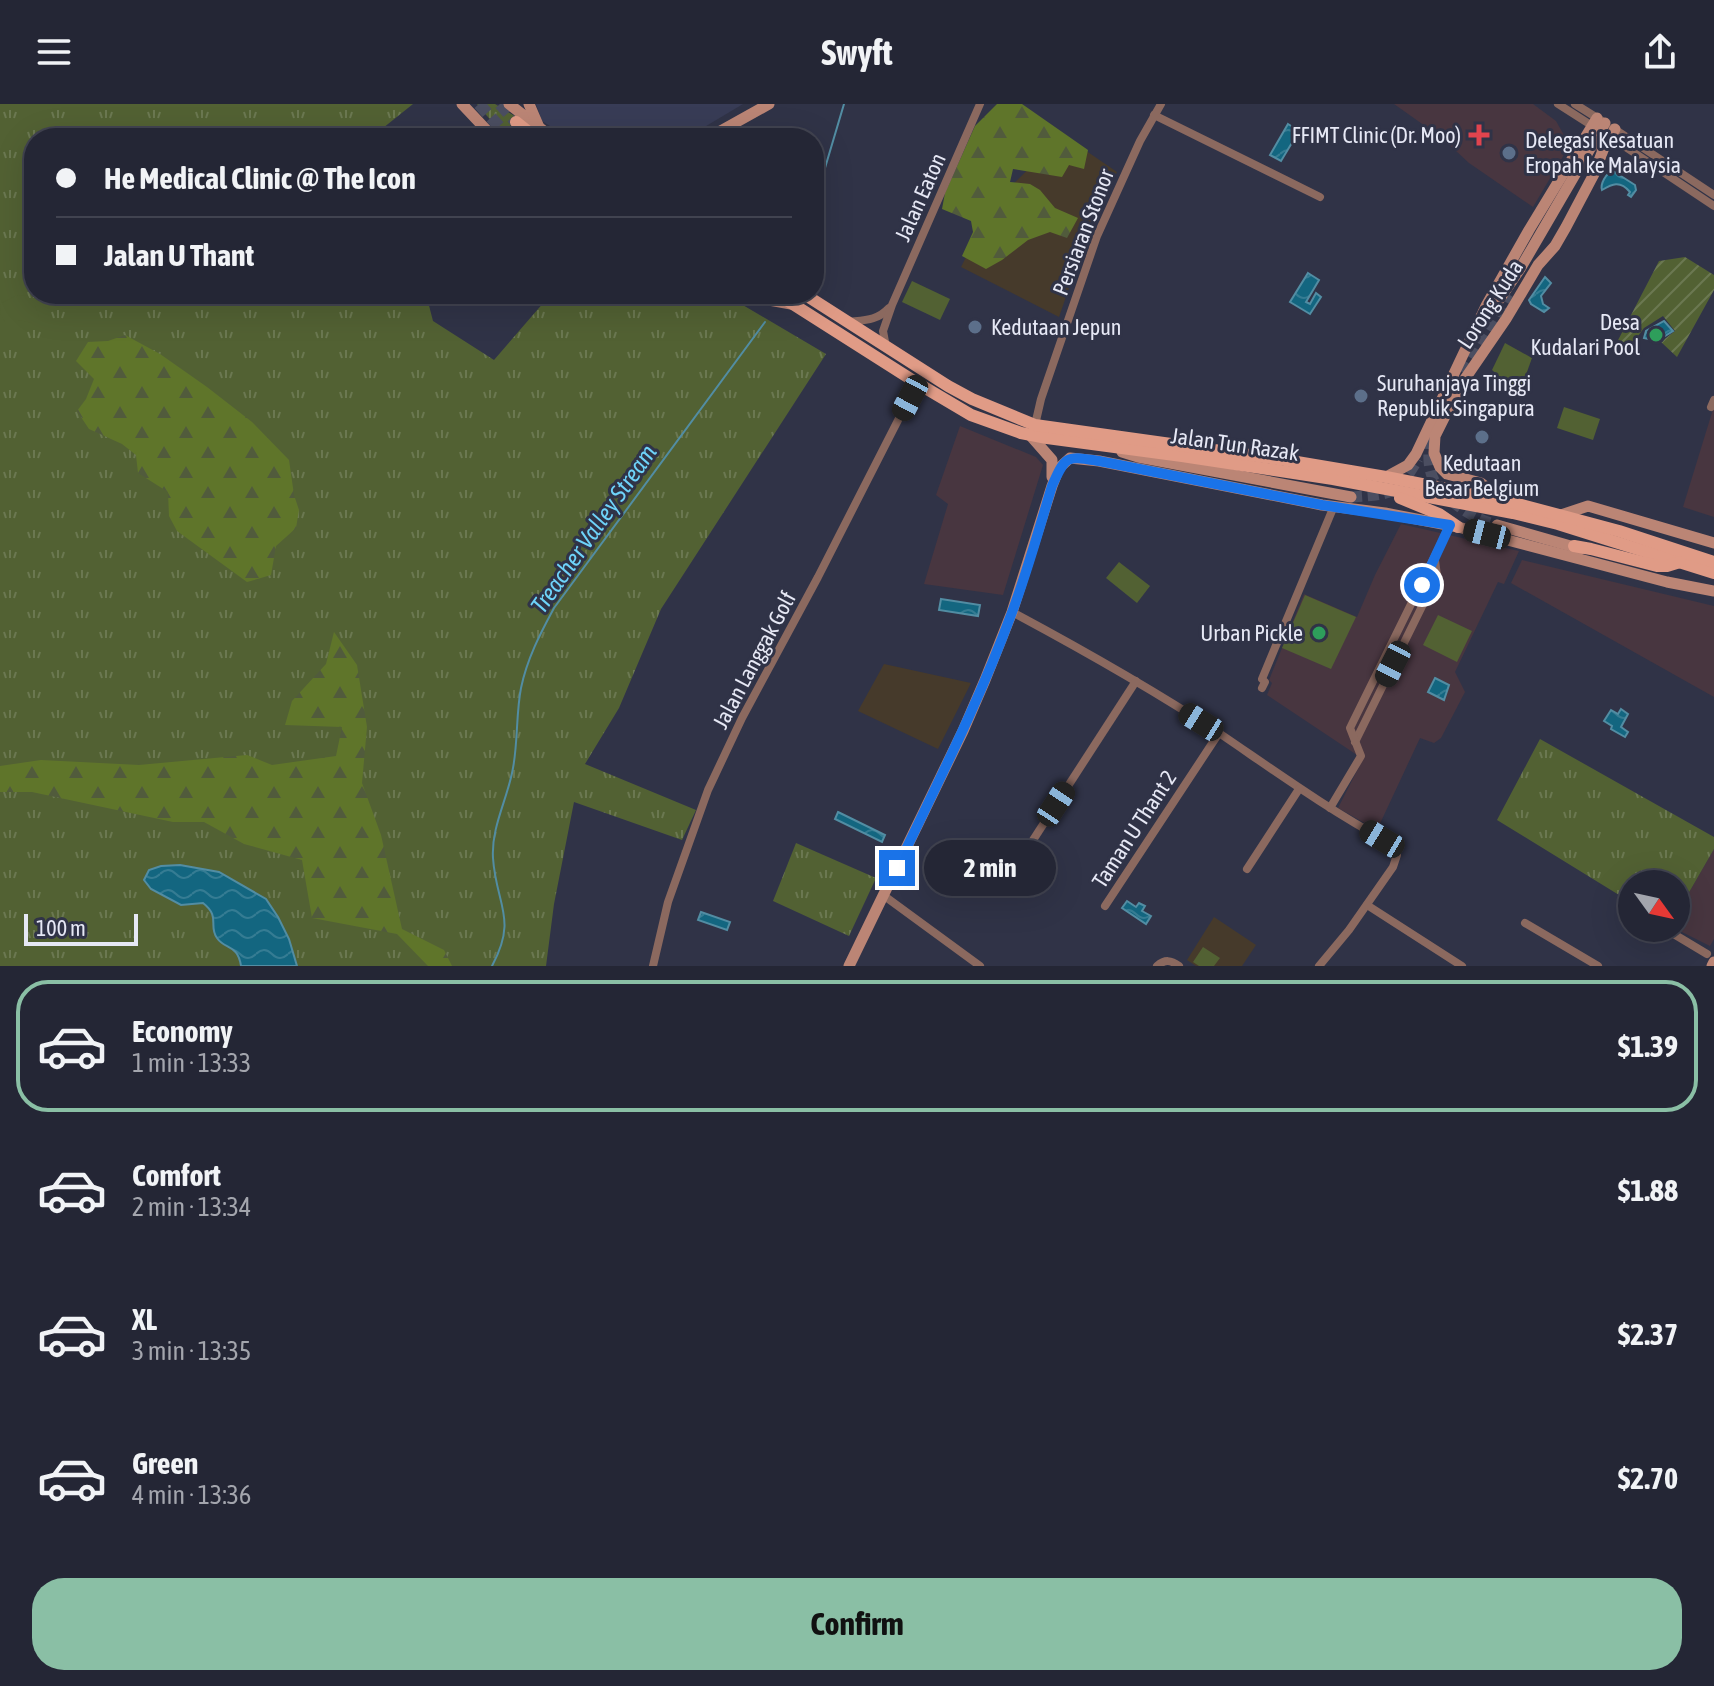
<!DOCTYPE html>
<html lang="en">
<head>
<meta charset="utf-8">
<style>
	:root { --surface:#242635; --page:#303241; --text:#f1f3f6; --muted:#a3a5ad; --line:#414350; --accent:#8abfa5 }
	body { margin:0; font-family:"Asap Condensed",sans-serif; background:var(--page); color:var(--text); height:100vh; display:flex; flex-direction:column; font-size:30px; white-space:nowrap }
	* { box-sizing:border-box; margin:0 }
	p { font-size:26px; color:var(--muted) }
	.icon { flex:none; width:44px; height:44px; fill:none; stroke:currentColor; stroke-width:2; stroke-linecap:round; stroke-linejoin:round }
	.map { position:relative; height:862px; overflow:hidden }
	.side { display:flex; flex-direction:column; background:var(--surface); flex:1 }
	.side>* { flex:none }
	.banner { position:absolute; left:24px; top:24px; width:800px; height:176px; border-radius:32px; box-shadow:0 8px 32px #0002,0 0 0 2px var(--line); display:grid; align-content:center; height:176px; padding:0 32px; background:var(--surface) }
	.needle { width:52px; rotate:123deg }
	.fabs { position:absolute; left:1618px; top:766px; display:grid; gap:16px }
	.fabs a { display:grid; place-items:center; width:72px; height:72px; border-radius:50%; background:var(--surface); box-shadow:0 8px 32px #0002,0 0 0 2px var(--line); font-size:40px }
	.scale { position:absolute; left:24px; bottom:20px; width:114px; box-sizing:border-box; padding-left:8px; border:4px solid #e6e8f5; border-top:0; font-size:22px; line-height:28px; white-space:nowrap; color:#e6e8f5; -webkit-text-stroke:6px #303347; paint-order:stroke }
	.end { position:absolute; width:36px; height:36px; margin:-18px; border:10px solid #1a73e8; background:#fff; box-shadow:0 0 0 4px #fff }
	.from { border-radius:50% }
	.bubble { position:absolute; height:56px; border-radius:28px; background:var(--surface); box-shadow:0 8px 32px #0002,0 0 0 2px var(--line); font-size:26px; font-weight:700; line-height:56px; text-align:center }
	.car { position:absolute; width:24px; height:48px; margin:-24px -12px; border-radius:10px; box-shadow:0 0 6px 2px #0007; background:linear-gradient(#222 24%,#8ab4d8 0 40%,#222 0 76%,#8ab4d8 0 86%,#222 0) }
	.banner b { display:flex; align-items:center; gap:28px; height:76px; font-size:30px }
	.banner b+b { border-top:2px solid var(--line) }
	.banner i { width:20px; height:20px; background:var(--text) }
	ul { padding:14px 0 0; list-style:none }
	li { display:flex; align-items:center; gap:24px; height:132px; margin:0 16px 12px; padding:0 16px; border:4px solid transparent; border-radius:32px }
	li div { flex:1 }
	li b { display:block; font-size:30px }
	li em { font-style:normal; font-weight:700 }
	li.current { border-color:var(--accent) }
	li>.icon { width:72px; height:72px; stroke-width:1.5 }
	.action { display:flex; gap:16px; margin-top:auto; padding:16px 32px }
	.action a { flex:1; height:92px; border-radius:32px; background:var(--accent); color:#111; font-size:32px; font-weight:700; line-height:92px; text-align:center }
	header { display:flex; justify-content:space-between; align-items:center; height:104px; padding:0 32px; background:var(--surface); font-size:36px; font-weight:700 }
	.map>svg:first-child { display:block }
	.commercial { fill:#483640 }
	.education { fill:#463a2b }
	.built { fill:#383c56 }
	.grass { fill:url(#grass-tufts) }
	.forest { fill:url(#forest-firs) }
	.park { fill:#526133 }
	.garden { fill:url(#garden-furrows) }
	.water { fill:url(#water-waves); stroke:#528da3; stroke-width:2 }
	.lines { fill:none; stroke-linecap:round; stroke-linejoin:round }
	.stream { stroke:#528da3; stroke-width:2 }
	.secondary-tunnel { stroke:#4b4e61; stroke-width:11; stroke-dasharray:11 5.5; stroke-linecap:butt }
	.primary-tunnel { stroke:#4b4e61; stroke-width:12; stroke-dasharray:12 6; stroke-linecap:butt }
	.street { stroke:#8b695f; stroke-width:8 }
	.secondary { stroke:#bb8575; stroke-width:11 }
	.primary { stroke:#e09b86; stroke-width:12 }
	.route { stroke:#1a73e8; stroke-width:10 }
	.health-dot { fill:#e0444e; stroke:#303347; stroke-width:3 }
	.service-dot { fill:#5c6f8a; stroke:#303347; stroke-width:3 }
	.leisure-dot { fill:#2e9e5b; stroke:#303347; stroke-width:3 }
	.labels { text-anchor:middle; stroke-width:6; stroke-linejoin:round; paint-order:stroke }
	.poi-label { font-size:22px; fill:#e6e8f5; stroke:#303347; text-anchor:end }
	.street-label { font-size:22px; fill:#e6e8f5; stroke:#303347 }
	.water-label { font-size:24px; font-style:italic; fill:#6ed3f9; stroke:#303347 }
</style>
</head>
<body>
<header><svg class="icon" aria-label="menu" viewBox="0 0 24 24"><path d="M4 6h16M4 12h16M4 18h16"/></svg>Swyft<svg class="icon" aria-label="share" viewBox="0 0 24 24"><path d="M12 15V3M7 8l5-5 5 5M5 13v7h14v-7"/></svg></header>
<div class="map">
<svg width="1714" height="862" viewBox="0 0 1714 862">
	<defs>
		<pattern id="grass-tufts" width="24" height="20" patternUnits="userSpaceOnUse" patternTransform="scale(2)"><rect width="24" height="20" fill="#526133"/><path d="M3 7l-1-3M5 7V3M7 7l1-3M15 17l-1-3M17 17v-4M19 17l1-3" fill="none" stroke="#6b7851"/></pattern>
		<pattern id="forest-firs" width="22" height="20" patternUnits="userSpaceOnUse" patternTransform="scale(2)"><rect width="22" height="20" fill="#5f752a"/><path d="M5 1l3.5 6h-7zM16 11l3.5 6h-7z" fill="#515b3c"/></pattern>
		<pattern id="garden-furrows" width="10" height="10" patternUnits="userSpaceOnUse" patternTransform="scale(2)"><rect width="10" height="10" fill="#526133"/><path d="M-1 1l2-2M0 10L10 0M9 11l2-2" fill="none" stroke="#6b7851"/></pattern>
		<pattern id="water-waves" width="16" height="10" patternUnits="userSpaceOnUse" patternTransform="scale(2)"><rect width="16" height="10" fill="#136680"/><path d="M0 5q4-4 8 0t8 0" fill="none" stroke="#357c93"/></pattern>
	</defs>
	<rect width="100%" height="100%" fill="#303347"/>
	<g class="commercial">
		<polygon points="1394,0 1533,0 1556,17 1565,33 1565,49 1533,103 1469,59 1442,34"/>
		<polygon points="1714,302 1714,413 1683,403"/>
		<polygon points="960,322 1036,353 1043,361 1003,491 924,480 948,400 936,391"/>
		<polygon points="1401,420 1519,447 1504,480 1498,478 1455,568 1465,588 1441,634 1434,639 1420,634 1377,726 1338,704 1363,655 1267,591 1272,579 1269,576 1304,490 1357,513 1375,471"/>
		<polygon points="1522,456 1714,502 1714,593 1511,479"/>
		<polygon points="1714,745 1714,835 1710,842 1674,824 1676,824 1676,811"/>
	</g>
	<g class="education">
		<polygon points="1063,31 1117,68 1088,129 1059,213 961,163 993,100"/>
		<polygon points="884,560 971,579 938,645 858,607"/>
		<polygon points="1214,813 1256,841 1242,862 1196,862 1187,856"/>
	</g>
	<polygon class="built" points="536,0 743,0 686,34 569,34 542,17"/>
	<g class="grass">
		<polygon points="0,0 413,0 378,28 382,34 34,34 34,190 426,190 433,217 494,256 551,190 724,190 826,250 661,505 619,604 585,660 696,706 682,736 574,698 554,800 546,862 0,862"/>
		<polygon points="477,0 495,0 518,14 498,34 495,30 495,23 493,19"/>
		<polygon points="1540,635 1714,733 1714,745 1676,811 1676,780 1632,780 1632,799 1497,716"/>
		<polygon points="796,739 876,774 849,832 773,797"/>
	</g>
	<g class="forest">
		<polygon points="997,0 1022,0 1088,46 1084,65 1069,61 1062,73 1013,65 1010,78 1030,80 1040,86 1055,104 1078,114 1067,134 1050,128 1028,136 1002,156 986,165 962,152 973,128 971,117 942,105 945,89 975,22"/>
		<polygon points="125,231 160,250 207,283 252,318 289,356 294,391 299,406 296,424 276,442 271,471 247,478 177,427 169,412 168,388 138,369 136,351 122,340 89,325 77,307 86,295 94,275 76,257 88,238 108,237"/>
		<polygon points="334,528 357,561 367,623 362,679 381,731 402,825 444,846 452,862 428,862 397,830 312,814 302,756 244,740 204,718 173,718 32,688 0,688 0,662 41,656 139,661 247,651 272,661 336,652 342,623 285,621 292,597 326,560"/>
	</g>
	<g class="park">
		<polygon points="912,177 950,195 940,216 902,198"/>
		<polygon points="17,191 28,192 35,202 39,212 32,219 20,216 12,220 6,220 1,211 0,200"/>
		<polygon points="1505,239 1532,254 1519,290 1492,266"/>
		<polygon points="1564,303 1600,315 1593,336 1557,324"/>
		<polygon points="1119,458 1150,482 1137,499 1106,474"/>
		<polygon points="1305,491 1356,513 1331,565 1282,544"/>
		<polygon points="1438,511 1472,527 1457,558 1423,541"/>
		<polygon points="1203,843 1220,854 1214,862 1199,862 1193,858"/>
	</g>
	<polygon class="garden" points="1685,153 1714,171 1714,186 1677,253 1661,238 1675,227 1663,212 1644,224 1627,247 1615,242 1659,157"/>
	<g class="water">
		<polygon points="1288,20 1299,27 1281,57 1270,51"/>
		<path d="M1613,67L1635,81L1636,86L1631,93L1628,91L1630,88C1620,76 1612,80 1602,86C1600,80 1606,69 1613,67Z"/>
		<polygon points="1308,169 1319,176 1306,198 1310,200 1316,189 1321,193 1310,210 1290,198"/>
		<polygon points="1545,173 1551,179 1541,192 1543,200 1549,204 1544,208 1531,200 1529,196"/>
		<polygon points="1664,217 1673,227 1657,237 1644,234 1646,227"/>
		<polygon points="941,495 980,501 978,512 939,506"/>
		<polygon points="1435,574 1449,581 1444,596 1428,588"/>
		<polygon points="1621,605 1628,610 1621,623 1628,628 1625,633 1611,625 1612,622 1604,617 1611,606 1618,610"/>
		<polygon points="838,708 885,731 882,738 835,715"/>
		<path d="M180,761L219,768L266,795L278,813L289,835L297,862H241C238,840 225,846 217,834C208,822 221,813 203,799L181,801L151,785L144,776L149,766L161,762Z"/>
		<polygon points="1127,797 1136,803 1139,799 1145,802 1142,807 1151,812 1146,820 1122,804"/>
		<polygon points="701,808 730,818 727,826 698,816"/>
	</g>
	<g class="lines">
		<g class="stream">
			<polyline points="814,101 844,0"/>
			<path d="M492,862C518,814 496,801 493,754C491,723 508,694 513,664C518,638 516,609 521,584C527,555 540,530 554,504L765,218"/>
		</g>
		<g class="secondary-tunnel">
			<polyline points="1455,283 1508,190"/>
			<path d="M1430,334C1428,352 1427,371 1440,385"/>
			<path d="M1351,393C1393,390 1396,392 1418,355"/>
			<path d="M1452,397C1466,409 1479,416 1497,421"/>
		</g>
		<g class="primary-tunnel">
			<polyline points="479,0 505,29"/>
			<polyline points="500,0 516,18"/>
		</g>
		<g class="street">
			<polyline points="1558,0 1594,23"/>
			<polyline points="1575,0 1602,17"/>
			<polyline points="1154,11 1320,93"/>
			<polyline points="1613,24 1714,91"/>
			<polyline points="1606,30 1714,102"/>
			<path d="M847,218C864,216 877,217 889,204"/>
			<polyline points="886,243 883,227 892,201 980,0"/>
			<polyline points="1711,303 1714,296"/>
			<polyline points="1035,321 1041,295 1097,132 1140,37 1161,0"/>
			<path d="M1012,508C1083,546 1152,585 1219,629C1275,667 1330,707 1390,739L1397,751L1393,763L1349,826L1319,862"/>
			<polyline points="1262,584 1265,578 1262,575 1334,402"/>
			<polyline points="1355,638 1437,472 1435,456"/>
			<polyline points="1330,704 1361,652 1350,624 1450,421"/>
			<polyline points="1024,750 1136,577"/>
			<polyline points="1247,765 1299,685"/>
			<polyline points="883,791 980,862"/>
			<polyline points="1367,801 1462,862"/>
			<polyline points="1105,802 1219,629"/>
			<polyline points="1525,819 1598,862"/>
			<polyline points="1672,829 1707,850"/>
			<polyline points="653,862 668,798 708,686 742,614 818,473 917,279"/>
			<path d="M1157,862C1165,855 1171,856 1179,862"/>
		</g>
		<g class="secondary">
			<polyline points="462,0 494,34"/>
			<polyline points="509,0 553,34"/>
			<polyline points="529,0 538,21"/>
			<polyline points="708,34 769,0"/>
			<polyline points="1602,45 1615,25"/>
			<polyline points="755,190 769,196 791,200"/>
			<polyline points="1499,196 1520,165 1605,19"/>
			<polyline points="1030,331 1052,356 1052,373"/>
			<polyline points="1122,348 1138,353 1351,393"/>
			<polyline points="1386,373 1408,361 1416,350 1486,202 1529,126 1597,14"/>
			<polyline points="1503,396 1481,379 1447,370 1440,363 1434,349 1435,332 1460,282 1506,215 1538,161 1555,142 1566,123 1594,70 1605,41"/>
			<polyline points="1561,411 1588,402 1714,439"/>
			<polyline points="1497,421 1581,445"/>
			<polyline points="849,862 963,627 985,576 1012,508 1052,382 1059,364 1070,354 1099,357 1322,401 1385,409 1458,423 1667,478 1714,487"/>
			<polyline points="1712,862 1714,858"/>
		</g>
		<g class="primary">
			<polyline points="516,18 536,34"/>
			<polyline points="505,29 511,34"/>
			<polyline points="777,190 917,279 971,311 1021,329 1047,334 1182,352 1333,375 1513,409 1558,420 1714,469"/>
			<polyline points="804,190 948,282 972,295 1035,321 1285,356 1386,373 1503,396 1619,427 1714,458"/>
			<polyline points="1400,394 1439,410 1458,423"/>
			<polyline points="1574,442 1591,445 1657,462 1667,462 1680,458"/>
		</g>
	</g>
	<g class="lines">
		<path class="route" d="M897,764C937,680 979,598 1011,511C1027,469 1039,425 1052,382C1066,350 1067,352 1099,357L1322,401L1450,421L1422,481"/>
	</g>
	<path class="health-dot" d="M1475 19h8v8h8v8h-8v8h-8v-8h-8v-8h8z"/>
	<g class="service-dot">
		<circle cx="1509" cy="49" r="8"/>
		<circle cx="975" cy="223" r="8"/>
		<circle cx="1361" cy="292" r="8"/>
		<circle cx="1482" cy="333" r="8"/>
	</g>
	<g class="leisure-dot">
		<circle cx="1656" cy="231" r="8"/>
		<circle cx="1319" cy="529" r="8"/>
	</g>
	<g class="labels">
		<g class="poi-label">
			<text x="1461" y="39">FFIMT Clinic (Dr. Moo)</text>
			<text x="1525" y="44" text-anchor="start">Delegasi Kesatuan<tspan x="1525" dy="25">Eropah ke Malaysia</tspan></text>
			<text x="1640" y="226">Desa<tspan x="1640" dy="25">Kudalari Pool</tspan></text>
			<text x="991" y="231" text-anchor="start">Kedutaan Jepun</text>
			<text x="1377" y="287" text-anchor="start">Suruhanjaya Tinggi<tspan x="1377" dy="25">Republik Singapura</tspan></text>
			<text x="1482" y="367" text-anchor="middle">Kedutaan<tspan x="1482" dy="25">Besar Belgium</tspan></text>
			<text x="1303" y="537">Urban Pickle</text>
		</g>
		<g class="street-label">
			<text transform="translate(920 93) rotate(-66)" y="8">Jalan Eaton</text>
			<text transform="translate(1083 128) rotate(-69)" y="8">Persiaran Stonor</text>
			<text transform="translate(1490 200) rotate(-57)" y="8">Lorong Kuda</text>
			<text transform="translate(1235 340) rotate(8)" y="8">Jalan Tun Razak</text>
			<text transform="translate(754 556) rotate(-62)" y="8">Jalan Langgak Golf</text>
			<text transform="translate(1134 725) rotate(-57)" y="8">Taman U Thant 2</text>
		</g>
		<g class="water-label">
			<text transform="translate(594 425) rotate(-55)" y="8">Treacher Valley Stream</text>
		</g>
	</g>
</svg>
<div class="fabs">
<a><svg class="needle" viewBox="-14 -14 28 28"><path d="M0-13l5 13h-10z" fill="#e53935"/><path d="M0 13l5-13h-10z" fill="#a3a5ad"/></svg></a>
</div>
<div class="scale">100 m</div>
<i class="end from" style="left:1422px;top:481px"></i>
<i class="end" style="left:897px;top:764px"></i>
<div class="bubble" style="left:924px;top:736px;width:132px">2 min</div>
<i class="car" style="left:910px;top:294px;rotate:208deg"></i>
<i class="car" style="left:1487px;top:430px;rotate:284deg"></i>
<i class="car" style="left:1393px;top:560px;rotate:207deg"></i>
<i class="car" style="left:1201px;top:618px;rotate:302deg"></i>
<i class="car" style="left:1056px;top:700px;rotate:33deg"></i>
<i class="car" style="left:1382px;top:735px;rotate:301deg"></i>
<div class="banner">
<b><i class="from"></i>He Medical Clinic @ The Icon</b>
<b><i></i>Jalan U Thant</b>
</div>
</div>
<section class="side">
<ul>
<li class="current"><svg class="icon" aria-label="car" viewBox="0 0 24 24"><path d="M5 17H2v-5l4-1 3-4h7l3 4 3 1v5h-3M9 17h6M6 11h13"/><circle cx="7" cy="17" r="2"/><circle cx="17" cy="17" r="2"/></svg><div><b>Economy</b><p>1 min · 13:33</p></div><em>$1.39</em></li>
<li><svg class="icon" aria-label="car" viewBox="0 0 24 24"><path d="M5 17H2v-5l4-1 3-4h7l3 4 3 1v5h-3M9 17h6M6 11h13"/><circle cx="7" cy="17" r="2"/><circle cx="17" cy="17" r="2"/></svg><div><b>Comfort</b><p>2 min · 13:34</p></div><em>$1.88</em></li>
<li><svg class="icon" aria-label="car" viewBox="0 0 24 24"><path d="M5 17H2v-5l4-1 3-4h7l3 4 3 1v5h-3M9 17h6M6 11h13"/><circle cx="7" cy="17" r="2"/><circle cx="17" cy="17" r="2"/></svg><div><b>XL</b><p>3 min · 13:35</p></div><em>$2.37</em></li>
<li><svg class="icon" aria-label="car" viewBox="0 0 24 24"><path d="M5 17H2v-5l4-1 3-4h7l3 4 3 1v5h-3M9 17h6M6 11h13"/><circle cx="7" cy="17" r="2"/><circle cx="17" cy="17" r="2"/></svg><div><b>Green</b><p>4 min · 13:36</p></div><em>$2.70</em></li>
</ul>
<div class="action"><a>Confirm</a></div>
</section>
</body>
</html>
